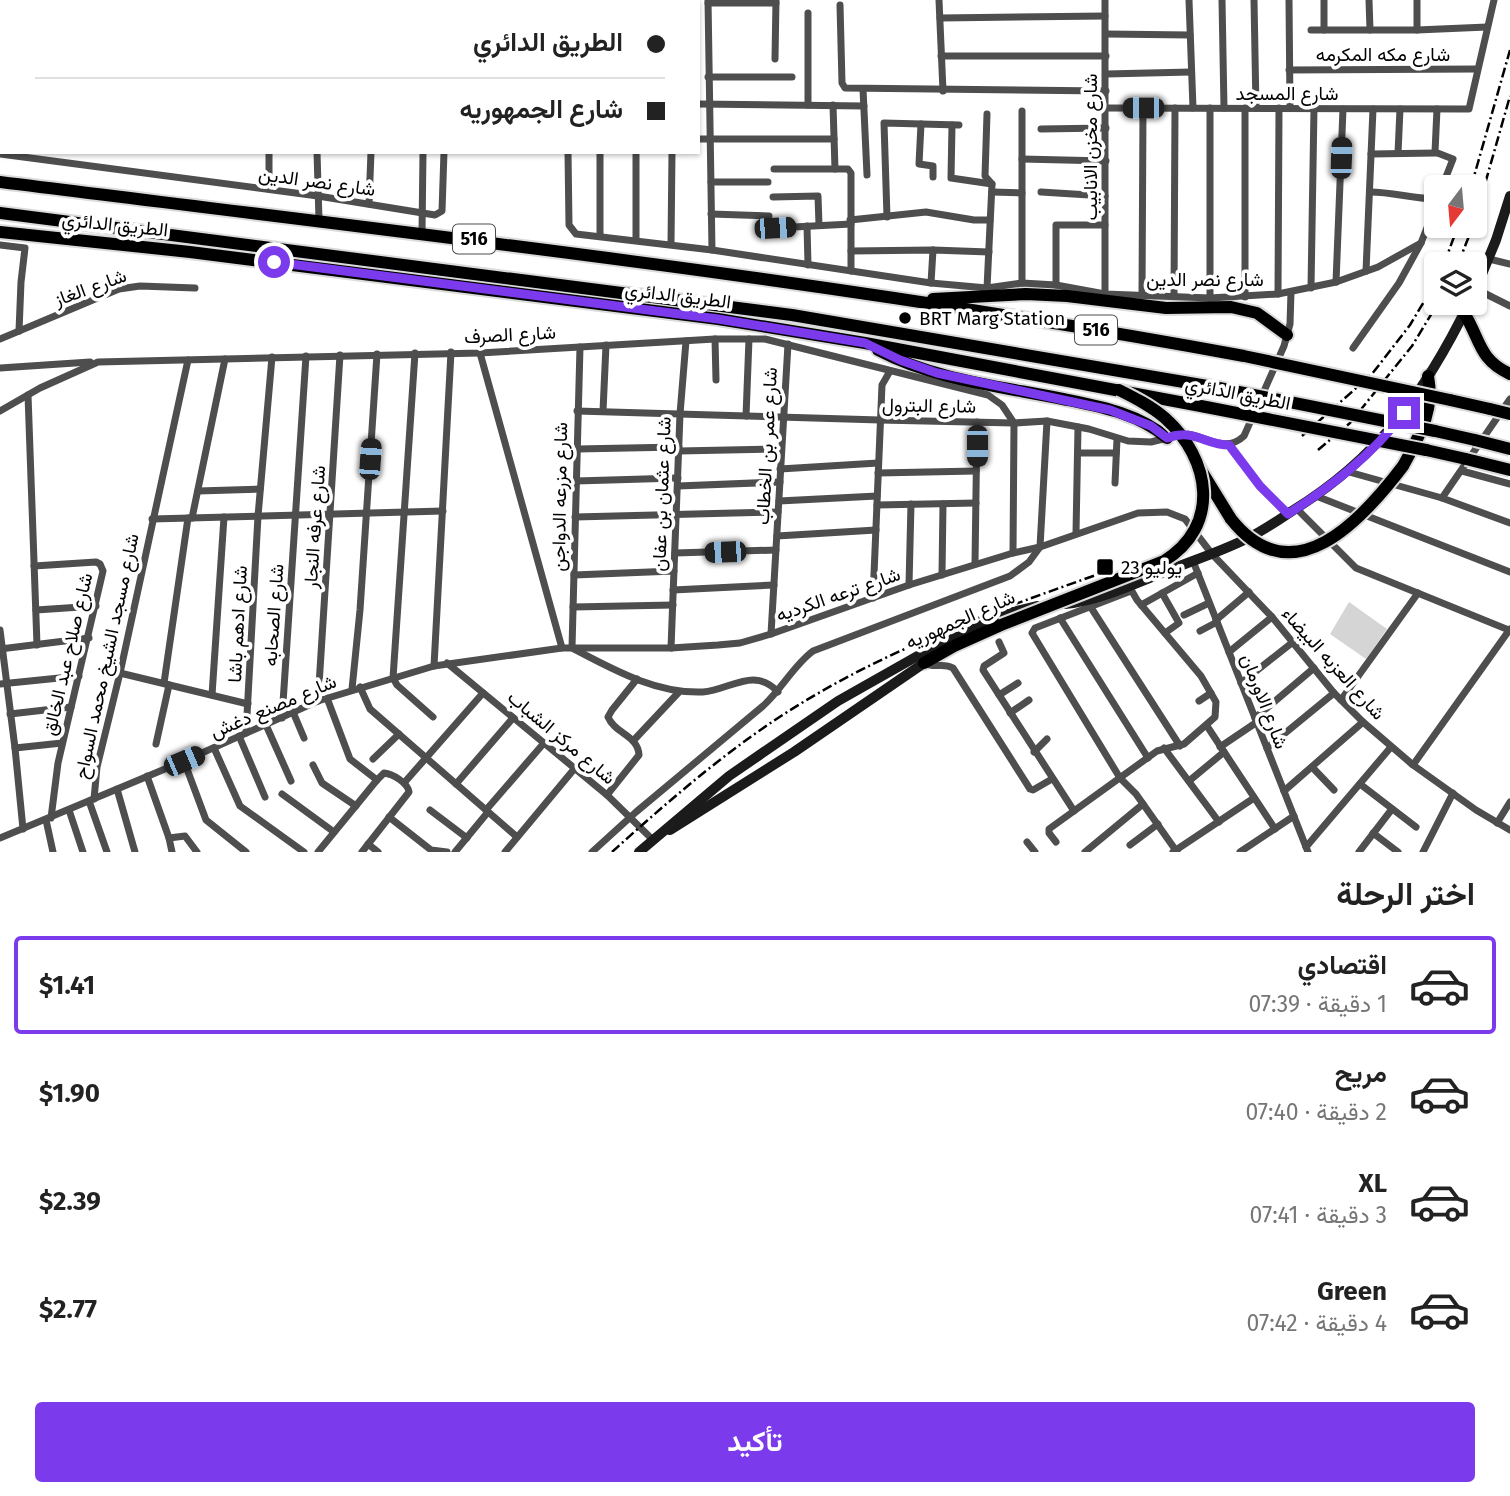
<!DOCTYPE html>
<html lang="ar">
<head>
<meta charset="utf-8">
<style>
	:root { --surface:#fff; --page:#f2f2f2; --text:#222; --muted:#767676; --line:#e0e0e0; --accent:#7c3aed }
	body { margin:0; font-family:"Fira Sans",Vazirmatn,sans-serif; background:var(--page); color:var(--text); direction:rtl; height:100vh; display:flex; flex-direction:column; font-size:26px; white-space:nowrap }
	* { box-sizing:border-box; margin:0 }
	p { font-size:23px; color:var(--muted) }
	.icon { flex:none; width:38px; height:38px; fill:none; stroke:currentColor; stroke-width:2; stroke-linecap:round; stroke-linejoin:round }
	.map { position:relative; height:852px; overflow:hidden; direction:ltr }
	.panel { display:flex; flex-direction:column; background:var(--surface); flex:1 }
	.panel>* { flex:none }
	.banner { position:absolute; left:0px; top:0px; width:700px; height:154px; box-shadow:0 2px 5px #0004; direction:rtl; display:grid; align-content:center; height:154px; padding:0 35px; background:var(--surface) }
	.needle { width:46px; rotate:196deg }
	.controls { position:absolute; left:1424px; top:175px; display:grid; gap:14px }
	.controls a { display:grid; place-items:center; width:63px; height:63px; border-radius:7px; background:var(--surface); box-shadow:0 2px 5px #0004; font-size:35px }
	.end { position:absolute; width:32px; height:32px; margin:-16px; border:9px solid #7c3aed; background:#fff; box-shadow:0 0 0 4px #fff }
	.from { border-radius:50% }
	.car { position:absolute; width:21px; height:42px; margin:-21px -10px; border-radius:9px; box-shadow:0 0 5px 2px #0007; background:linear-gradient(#222 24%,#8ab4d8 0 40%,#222 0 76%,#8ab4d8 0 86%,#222 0) }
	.banner b { display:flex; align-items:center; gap:24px; height:66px; font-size:26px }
	.banner b+b { border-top:2px solid var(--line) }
	.banner i { width:18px; height:18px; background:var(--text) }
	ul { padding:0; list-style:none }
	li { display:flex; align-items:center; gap:21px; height:98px; margin:0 14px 10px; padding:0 21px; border:4px solid transparent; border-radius:7px }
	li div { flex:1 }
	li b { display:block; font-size:26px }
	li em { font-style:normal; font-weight:700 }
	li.current { border-color:var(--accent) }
	li>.icon { width:63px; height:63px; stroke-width:1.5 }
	h2 { padding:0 35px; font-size:32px; line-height:84px }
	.primary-button { display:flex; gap:14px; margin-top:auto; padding:14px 35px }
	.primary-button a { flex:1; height:80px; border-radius:7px; background:var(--accent); color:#fff; font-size:28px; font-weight:700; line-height:80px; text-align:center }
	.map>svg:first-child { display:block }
	.garden { fill:#d5d5d5 }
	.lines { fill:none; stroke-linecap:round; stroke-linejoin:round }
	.highway-casing { stroke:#dbdbdb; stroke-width:16 }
	.street { stroke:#4e4e4e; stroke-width:7 }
	.secondary { stroke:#1b1b1b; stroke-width:10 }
	.highway { stroke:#000; stroke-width:12 }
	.rail { stroke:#000; stroke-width:2.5; stroke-dasharray:10 3.5 2 3.5; stroke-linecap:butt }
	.highway-bridge-casing { stroke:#dbdbdb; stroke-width:16; stroke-linecap:butt }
	.highway-bridge { stroke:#000; stroke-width:12 }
	.route { stroke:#7c3aed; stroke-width:9 }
	.poi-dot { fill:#000; stroke:#fff; stroke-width:2.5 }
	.labels { text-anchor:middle; stroke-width:7; stroke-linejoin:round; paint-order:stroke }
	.shield { fill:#fff; stroke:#4c4c4c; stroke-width:2 }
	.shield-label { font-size:18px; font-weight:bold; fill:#000 }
	.street-label { font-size:19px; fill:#000; stroke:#fff }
	.poi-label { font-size:19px; fill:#000; stroke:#fff; text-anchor:start }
</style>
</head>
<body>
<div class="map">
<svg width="1510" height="852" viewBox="0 0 1510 852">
	<rect width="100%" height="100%" fill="#fff"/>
	<polygon class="garden" points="1349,602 1387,629 1366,659 1330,634"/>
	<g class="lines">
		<defs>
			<g id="highway">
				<path d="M0,182C415,234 832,280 1244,356"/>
				<polyline points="0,213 792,315 1219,388"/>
				<polyline points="0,232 190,252 718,319 865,343 1206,407"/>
				<polyline points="933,299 1026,294 1067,296 1166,308 1231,307 1257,313 1287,335"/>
				<path d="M1464,313C1481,340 1478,359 1510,374"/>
				<path d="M878,350C933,379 997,386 1058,398C1096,406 1137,412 1167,438"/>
				<polyline points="1450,400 1490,409"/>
				<polyline points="1435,431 1475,440"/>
				<polyline points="1426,450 1466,459"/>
				<path d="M1403,466C1419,436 1435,411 1428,376"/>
				<polyline points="1199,467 1231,519"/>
				<polyline points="924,663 954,646 1001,625"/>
			</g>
		</defs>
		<use href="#highway" class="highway-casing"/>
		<g class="street">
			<polyline points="316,0 316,2"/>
			<polyline points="545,0 545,2"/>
			<polyline points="708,0 712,250"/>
			<polyline points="939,0 943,91"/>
			<polyline points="1189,0 1193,108"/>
			<polyline points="1222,0 1224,108"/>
			<polyline points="1254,0 1256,108"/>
			<polyline points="1289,0 1290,108"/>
			<polyline points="1324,0 1324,30"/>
			<polyline points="1369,0 1370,30"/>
			<polyline points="16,2 16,0"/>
			<polyline points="52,2 52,0"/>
			<polyline points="361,2 361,0"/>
			<polyline points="399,2 399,0"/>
			<polyline points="445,2 445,0"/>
			<polyline points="479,2 479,0"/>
			<polyline points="512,2 512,0"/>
			<polyline points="593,2 593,0"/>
			<polyline points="708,3 776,3"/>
			<polyline points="840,5 842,83 845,88 1106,91"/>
			<polyline points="940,18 1105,16"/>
			<polyline points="0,28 2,28"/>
			<polyline points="1311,30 1417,30 1487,27"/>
			<polyline points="1417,30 1417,0"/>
			<polyline points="1106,34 1190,35"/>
			<polyline points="941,56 1106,56"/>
			<polyline points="775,59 776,0"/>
			<polyline points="0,64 2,64"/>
			<polyline points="1289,70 1477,69"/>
			<polyline points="1106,74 1191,72"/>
			<polyline points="708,77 792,77"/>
			<polyline points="863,89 867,175"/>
			<polyline points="0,100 2,100"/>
			<polyline points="698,104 864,106"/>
			<polyline points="808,105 808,13"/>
			<polyline points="833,105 835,169 848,169 851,173 851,271"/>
			<polyline points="1106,108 1469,109 1494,0"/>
			<polyline points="1210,108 1210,298"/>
			<polyline points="1437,109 1435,152 1453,159 1442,187"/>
			<polyline points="1022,111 1022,283"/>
			<polyline points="987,114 985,176 992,184 987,288"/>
			<polyline points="921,124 919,164 933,166 933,177"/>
			<polyline points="952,125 951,178 992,184"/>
			<polyline points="1041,129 1106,128"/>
			<polyline points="698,139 834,139"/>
			<polyline points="317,152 319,220"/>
			<polyline points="568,152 569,225 576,234 712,250 931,283 987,288 1022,283 1056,285 1105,294 1210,298 1278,294 1336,282 1378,267 1421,243"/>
			<polyline points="600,152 600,236"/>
			<polyline points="636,152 636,240"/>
			<polyline points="1398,153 1400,109"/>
			<polyline points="0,154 318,196 435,215 442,211 444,152"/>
			<polyline points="1371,154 1436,153"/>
			<polyline points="1022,159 1106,161"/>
			<polyline points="774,169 835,169"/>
			<polyline points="711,182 768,182"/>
			<polyline points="269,189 269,152"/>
			<polyline points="992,192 1022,193"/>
			<polyline points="1041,192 1105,196"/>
			<path d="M1370,192C1393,192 1414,199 1437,199"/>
			<polyline points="773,197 818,196 819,225"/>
			<polyline points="369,204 371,152"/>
			<polyline points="711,214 769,216"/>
			<polyline points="887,217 884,123 959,125"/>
			<polyline points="850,220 926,212 974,220 990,220"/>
			<polyline points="807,226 808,265"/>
			<polyline points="775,228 851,224"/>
			<polyline points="422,233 423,152"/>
			<polyline points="671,244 672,152"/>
			<polyline points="0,245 25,248 21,282 19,331"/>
			<polyline points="851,251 933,250 989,252"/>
			<polyline points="1489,259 1510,264"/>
			<polyline points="1366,271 1373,109"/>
			<polyline points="1336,282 1343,109"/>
			<polyline points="931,283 933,250"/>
			<polyline points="1056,285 1056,225 1105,225"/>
			<polyline points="1311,288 1314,108"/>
			<polyline points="1476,289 1510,306"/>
			<polyline points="1105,294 1105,0"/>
			<polyline points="1278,294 1279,108"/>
			<polyline points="1142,295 1143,108"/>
			<polyline points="1174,296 1175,108"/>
			<polyline points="1245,297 1245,108"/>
			<polyline points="0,339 119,289 140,286 195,288"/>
			<polyline points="715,339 716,380"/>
			<path d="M580,347L572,648C612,669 656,694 703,692C730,690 754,666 778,692"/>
			<polyline points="1353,348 1399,283 1421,243 1437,202"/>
			<polyline points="415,353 393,678 397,685 433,717"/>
			<polyline points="480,353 562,648"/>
			<polyline points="0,368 90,362"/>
			<polyline points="28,395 37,645"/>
			<polyline points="1510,399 1442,498 1510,523"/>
			<polyline points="0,411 40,388 98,362 480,353 715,339 765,339 988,395 1002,405 1014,423 1013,553"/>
			<polyline points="577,411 880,420 1014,423 1047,421 1089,429 1128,441 1151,442 1167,438"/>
			<polyline points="603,411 606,345"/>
			<polyline points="746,416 749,339"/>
			<path d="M1179,434C1202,431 1223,456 1244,436L1284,346L1290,324L1291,292"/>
			<polyline points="1229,445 1260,486 1288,514"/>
			<polyline points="577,449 679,447"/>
			<polyline points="679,451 781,449"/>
			<polyline points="1078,453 1116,453"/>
			<polyline points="780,469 878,463"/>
			<polyline points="1462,471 1510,484"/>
			<polyline points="1349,472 1442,498"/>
			<polyline points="878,473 976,471"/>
			<polyline points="576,481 678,478"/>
			<polyline points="1115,483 1117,439"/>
			<polyline points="678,486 780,482"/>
			<polyline points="198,491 260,489"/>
			<polyline points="1316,496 1510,572"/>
			<polyline points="779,501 877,496"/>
			<polyline points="877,505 976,503"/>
			<polyline points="1297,509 1356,568 1509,630"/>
			<polyline points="575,517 778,512"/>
			<polyline points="192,518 225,359"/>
			<polyline points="152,519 443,511"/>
			<polyline points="1076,533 1078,427"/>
			<polyline points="777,536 876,530"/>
			<polyline points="675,553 776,550"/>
			<polyline points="1193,561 1308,852"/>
			<polyline points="975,564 977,422"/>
			<polyline points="34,566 96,562 100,564 103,571 58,763 51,818"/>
			<polyline points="574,575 674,571"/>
			<polyline points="942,575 943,504"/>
			<polyline points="909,585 911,504"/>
			<polyline points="673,590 774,585"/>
			<polyline points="1131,591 1035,628 1032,633 1120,778 1136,794 1177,852"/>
			<polyline points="1162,593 1179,623 1165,633"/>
			<polyline points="873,598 882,385 890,371"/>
			<polyline points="1141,605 1198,573"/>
			<polyline points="1090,606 1180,746"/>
			<polyline points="573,607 673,605"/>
			<polyline points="36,610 96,606"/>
			<polyline points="1184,615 1209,603"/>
			<polyline points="1060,618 1148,758"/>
			<polyline points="1216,620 1249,592"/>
			<polyline points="0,630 15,748 23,829"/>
			<polyline points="1200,631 1217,622"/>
			<polyline points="771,634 788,344"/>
			<polyline points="999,642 1004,653 984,666 983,670 1074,811"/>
			<polyline points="671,648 680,414 686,341"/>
			<polyline points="0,649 89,638"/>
			<polyline points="1229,652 1272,617"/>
			<polyline points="447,663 607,795 653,840"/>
			<path d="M925,663C934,669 943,662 953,668L1030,789L1033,790L1052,779"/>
			<polyline points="434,666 451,352"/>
			<polyline points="120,673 248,704"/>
			<polyline points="164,683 188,518"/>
			<polyline points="1241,683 1293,642"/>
			<polyline points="0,684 79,676"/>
			<polyline points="360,687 370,709 517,837"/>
			<polyline points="352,689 360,610 377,354"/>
			<polyline points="212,695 224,517"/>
			<polyline points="999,695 1018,683"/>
			<polyline points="327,698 350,759 377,780"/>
			<polyline points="1341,700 1418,593"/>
			<polyline points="318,701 340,355"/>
			<polyline points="1199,701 1211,693"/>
			<polyline points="293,712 304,738"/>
			<polyline points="1010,713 1029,700"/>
			<polyline points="10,714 71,707"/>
			<polyline points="282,718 306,356"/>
			<polyline points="1255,718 1314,668"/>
			<polyline points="266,725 291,781"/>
			<polyline points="1207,726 1275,829"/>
			<polyline points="246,733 258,516 272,357"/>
			<polyline points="239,736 265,797"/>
			<polyline points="633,741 679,692"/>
			<polyline points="156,744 169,685"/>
			<polyline points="1220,747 1257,722"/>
			<polyline points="15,748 62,743"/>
			<polyline points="214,748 240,806 304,852"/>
			<polyline points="1164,748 1219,822"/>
			<polyline points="1267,748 1334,693"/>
			<polyline points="1034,752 1047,739"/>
			<polyline points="373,759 399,734"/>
			<polyline points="184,761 206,820 246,852"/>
			<polyline points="313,765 322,783 356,806"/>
			<polyline points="1413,765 1510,629"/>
			<polyline points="1312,767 1334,790"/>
			<polyline points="147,776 169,838 172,852"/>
			<polyline points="1189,781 1224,752"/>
			<polyline points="404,783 483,693"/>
			<polyline points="456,784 513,718"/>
			<polyline points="1360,784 1416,827"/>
			<polyline points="117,789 135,852"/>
			<polyline points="1284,791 1363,722"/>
			<polyline points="282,794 334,832"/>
			<path d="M607,795L639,755C638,735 615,734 608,717L612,710L637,679"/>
			<polyline points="94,799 97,767 120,673 188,360"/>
			<polyline points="89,801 107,852"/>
			<polyline points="69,810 83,852"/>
			<polyline points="430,810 467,838"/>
			<polyline points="486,810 544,743"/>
			<polyline points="389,817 431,850 447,852"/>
			<polyline points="46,820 53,852"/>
			<polyline points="1497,823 1510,802"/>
			<polyline points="1373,833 1398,852"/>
			<polyline points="0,838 184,761 318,701 434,666 562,648 671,648 718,645 740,643 771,634 909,585 1013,553 1040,547 1138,513 1167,512 1185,519 1212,554 1272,617 1334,693 1363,722 1413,765 1476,810 1510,830"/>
			<polyline points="169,838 185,836 197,852"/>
			<polyline points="1027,842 1035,852"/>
			<polyline points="1056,842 1049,833 1049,829 1157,751 1184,744 1215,717 1216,702 1201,676 1137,600 1129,586"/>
			<polyline points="368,844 378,852"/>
			<polyline points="1130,845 1158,824"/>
			<polyline points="1306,847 1391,747"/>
			<path d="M318,852L377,780L384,773C393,774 408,783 409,792L362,852"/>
			<polyline points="455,852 488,812"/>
			<polyline points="505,852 575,768"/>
			<path d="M592,852L636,812L763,706C782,689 793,666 813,651L1010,576L1029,562L1040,547L1047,421"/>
			<polyline points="1085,852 1143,804"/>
			<polyline points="1173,852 1254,798"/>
			<polyline points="1240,852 1294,816"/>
			<polyline points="1359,852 1392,809"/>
			<polyline points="1423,852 1453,793"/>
		</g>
		<g class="secondary">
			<polyline points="1475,291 1496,240 1510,196"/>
			<path d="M1065,604C1102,600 1138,582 1172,569C1197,559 1222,551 1246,539C1263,531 1277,521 1292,511C1378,458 1425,393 1469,303"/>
			<polyline points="670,830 794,752 924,663 921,657"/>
			<polyline points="639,852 729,776 838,701 944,641 1009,613 1037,606"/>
		</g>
		<use href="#highway" class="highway"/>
		<g class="rail">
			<polyline points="1471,187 1510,50"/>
			<polyline points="1475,219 1510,96"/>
			<polyline points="1444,264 1458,226"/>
			<polyline points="1458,264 1473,226"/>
			<polyline points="1302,436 1372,374 1410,325 1437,280"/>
			<polyline points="1318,450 1350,423 1412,346 1438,303"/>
			<path d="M612,852C664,805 719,757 778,718C881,650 997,610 1113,569"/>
		</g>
		<defs>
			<g id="highway-bridge">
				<polyline points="1244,356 1450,400"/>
				<polyline points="1219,388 1435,431"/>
				<polyline points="1206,407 1426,450"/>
				<polyline points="1490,409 1510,414"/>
				<polyline points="1475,440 1510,449"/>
				<polyline points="1466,459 1510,470"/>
				<path d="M1231,519C1293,597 1362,520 1403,466"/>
				<path d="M1001,625L1164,561C1221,526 1211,459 1165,418C1151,406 1135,398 1119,390"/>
			</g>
		</defs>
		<use href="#highway-bridge" class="highway-bridge-casing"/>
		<use href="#highway-bridge" class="highway-bridge"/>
	</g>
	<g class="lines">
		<path class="route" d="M274,262L718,319L865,343L900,360L937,373L1110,410L1151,426L1167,438C1194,428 1205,445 1229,445L1260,486L1288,514C1332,486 1372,455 1404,413"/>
	</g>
	<g class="poi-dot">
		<circle cx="905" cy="318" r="7"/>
		<rect x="1096" y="558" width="18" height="18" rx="3.5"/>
	</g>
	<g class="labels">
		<g class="shield">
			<rect x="453" y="224.5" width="42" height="29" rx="5"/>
			<rect x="1075" y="315.5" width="42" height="29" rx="5"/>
		</g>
		<g class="shield-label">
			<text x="474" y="245">516</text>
			<text x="1096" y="336">516</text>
		</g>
		<g class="street-label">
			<text x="1383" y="61">شارع مكه المكرمه</text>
			<text x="1287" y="100">شارع المسجد</text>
			<text transform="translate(1090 147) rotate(-90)" y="7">شارع مخزن الانابيب</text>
			<text transform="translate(317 181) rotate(8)" y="7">شارع نصر الدين</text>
			<text transform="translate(115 224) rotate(6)" y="7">الطريق الدائري</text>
			<text x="1205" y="286">شارع نصر الدين</text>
			<text transform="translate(90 287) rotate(-20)" y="7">شارع الغاز</text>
			<text transform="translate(678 295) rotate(7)" y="7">الطريق الدائري</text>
			<text transform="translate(510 334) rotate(-3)" y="7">شارع الصرف</text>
			<text transform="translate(1238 393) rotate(11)" y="7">الطريق الدائري</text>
			<text transform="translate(929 405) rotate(1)" y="7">شارع البترول</text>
			<text transform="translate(766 446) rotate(-87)" y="7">شارع عمر بن الخطاب</text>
			<text transform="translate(661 494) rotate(-88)" y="7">شارع عثمان بن عفان</text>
			<text transform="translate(559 497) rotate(-89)" y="7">شارع مزرعه الدواجن</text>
			<text transform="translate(314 527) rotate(-86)" y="7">شارع عرفه النجار</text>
			<text transform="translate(838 594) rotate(-19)" y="7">شارع ترعه الكرديه</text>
			<text transform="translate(273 615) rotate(-86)" y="7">شارع الصحابه</text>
			<text transform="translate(960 619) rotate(-24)" y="7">شارع الجمهوريه</text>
			<text transform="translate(237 624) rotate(-87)" y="7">شارع ادهم باشا</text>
			<text transform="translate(67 654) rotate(-77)" y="7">شارع صلاح عبد الخالق</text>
			<text transform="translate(106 656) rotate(-78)" y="7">شارع مسجد الشيخ محمد السواح</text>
			<text transform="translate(1334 663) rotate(48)" y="7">شارع العزبه البيضاء</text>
			<text transform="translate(1265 701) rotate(69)" y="7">شارع الاورمان</text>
			<text transform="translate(273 706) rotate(-23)" y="7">شارع مصنع دغش</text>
			<text transform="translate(562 737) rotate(40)" y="7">شارع مركز الشباب</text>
		</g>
		<g class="poi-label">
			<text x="919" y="325">BRT Marg Station</text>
			<text x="1121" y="574">23 يوليو</text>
		</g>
	</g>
</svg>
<div class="controls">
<a><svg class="needle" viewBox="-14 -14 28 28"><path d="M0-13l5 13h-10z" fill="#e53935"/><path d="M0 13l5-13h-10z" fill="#767676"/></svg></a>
<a><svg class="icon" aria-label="layers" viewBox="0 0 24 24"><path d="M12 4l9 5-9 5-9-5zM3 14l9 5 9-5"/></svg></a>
</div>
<i class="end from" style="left:274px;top:262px"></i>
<i class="end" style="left:1404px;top:413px"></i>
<i class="car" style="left:1143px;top:108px;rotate:270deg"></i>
<i class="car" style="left:1341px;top:158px;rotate:2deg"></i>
<i class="car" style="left:775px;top:228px;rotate:87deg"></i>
<i class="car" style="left:977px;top:446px;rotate:180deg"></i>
<i class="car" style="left:370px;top:459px;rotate:4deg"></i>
<i class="car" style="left:725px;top:552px;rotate:268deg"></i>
<i class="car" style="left:184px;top:761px;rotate:67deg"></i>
<div class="banner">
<b><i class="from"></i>الطريق الدائري</b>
<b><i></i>شارع الجمهوريه</b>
</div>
</div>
<section class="panel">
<h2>اختر الرحلة</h2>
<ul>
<li class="current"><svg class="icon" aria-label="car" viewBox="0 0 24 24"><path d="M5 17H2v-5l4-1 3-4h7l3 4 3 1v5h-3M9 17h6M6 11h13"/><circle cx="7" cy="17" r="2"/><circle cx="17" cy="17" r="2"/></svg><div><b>اقتصادي</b><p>1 دقيقة · 07:39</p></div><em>$1.41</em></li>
<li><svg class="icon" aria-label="car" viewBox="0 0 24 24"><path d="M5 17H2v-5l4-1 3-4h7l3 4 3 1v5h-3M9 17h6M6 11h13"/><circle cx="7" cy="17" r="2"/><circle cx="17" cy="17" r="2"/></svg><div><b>مريح</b><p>2 دقيقة · 07:40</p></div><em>$1.90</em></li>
<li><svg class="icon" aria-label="car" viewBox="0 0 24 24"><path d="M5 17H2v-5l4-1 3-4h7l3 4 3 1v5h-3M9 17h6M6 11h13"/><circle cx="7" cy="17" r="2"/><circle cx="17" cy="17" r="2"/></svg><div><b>XL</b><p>3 دقيقة · 07:41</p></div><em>$2.39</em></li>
<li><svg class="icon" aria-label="car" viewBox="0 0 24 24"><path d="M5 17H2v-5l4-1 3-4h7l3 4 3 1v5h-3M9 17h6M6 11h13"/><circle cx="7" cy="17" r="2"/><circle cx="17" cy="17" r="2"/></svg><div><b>Green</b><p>4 دقيقة · 07:42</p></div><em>$2.77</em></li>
</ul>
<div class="primary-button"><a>تأكيد</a></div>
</section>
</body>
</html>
